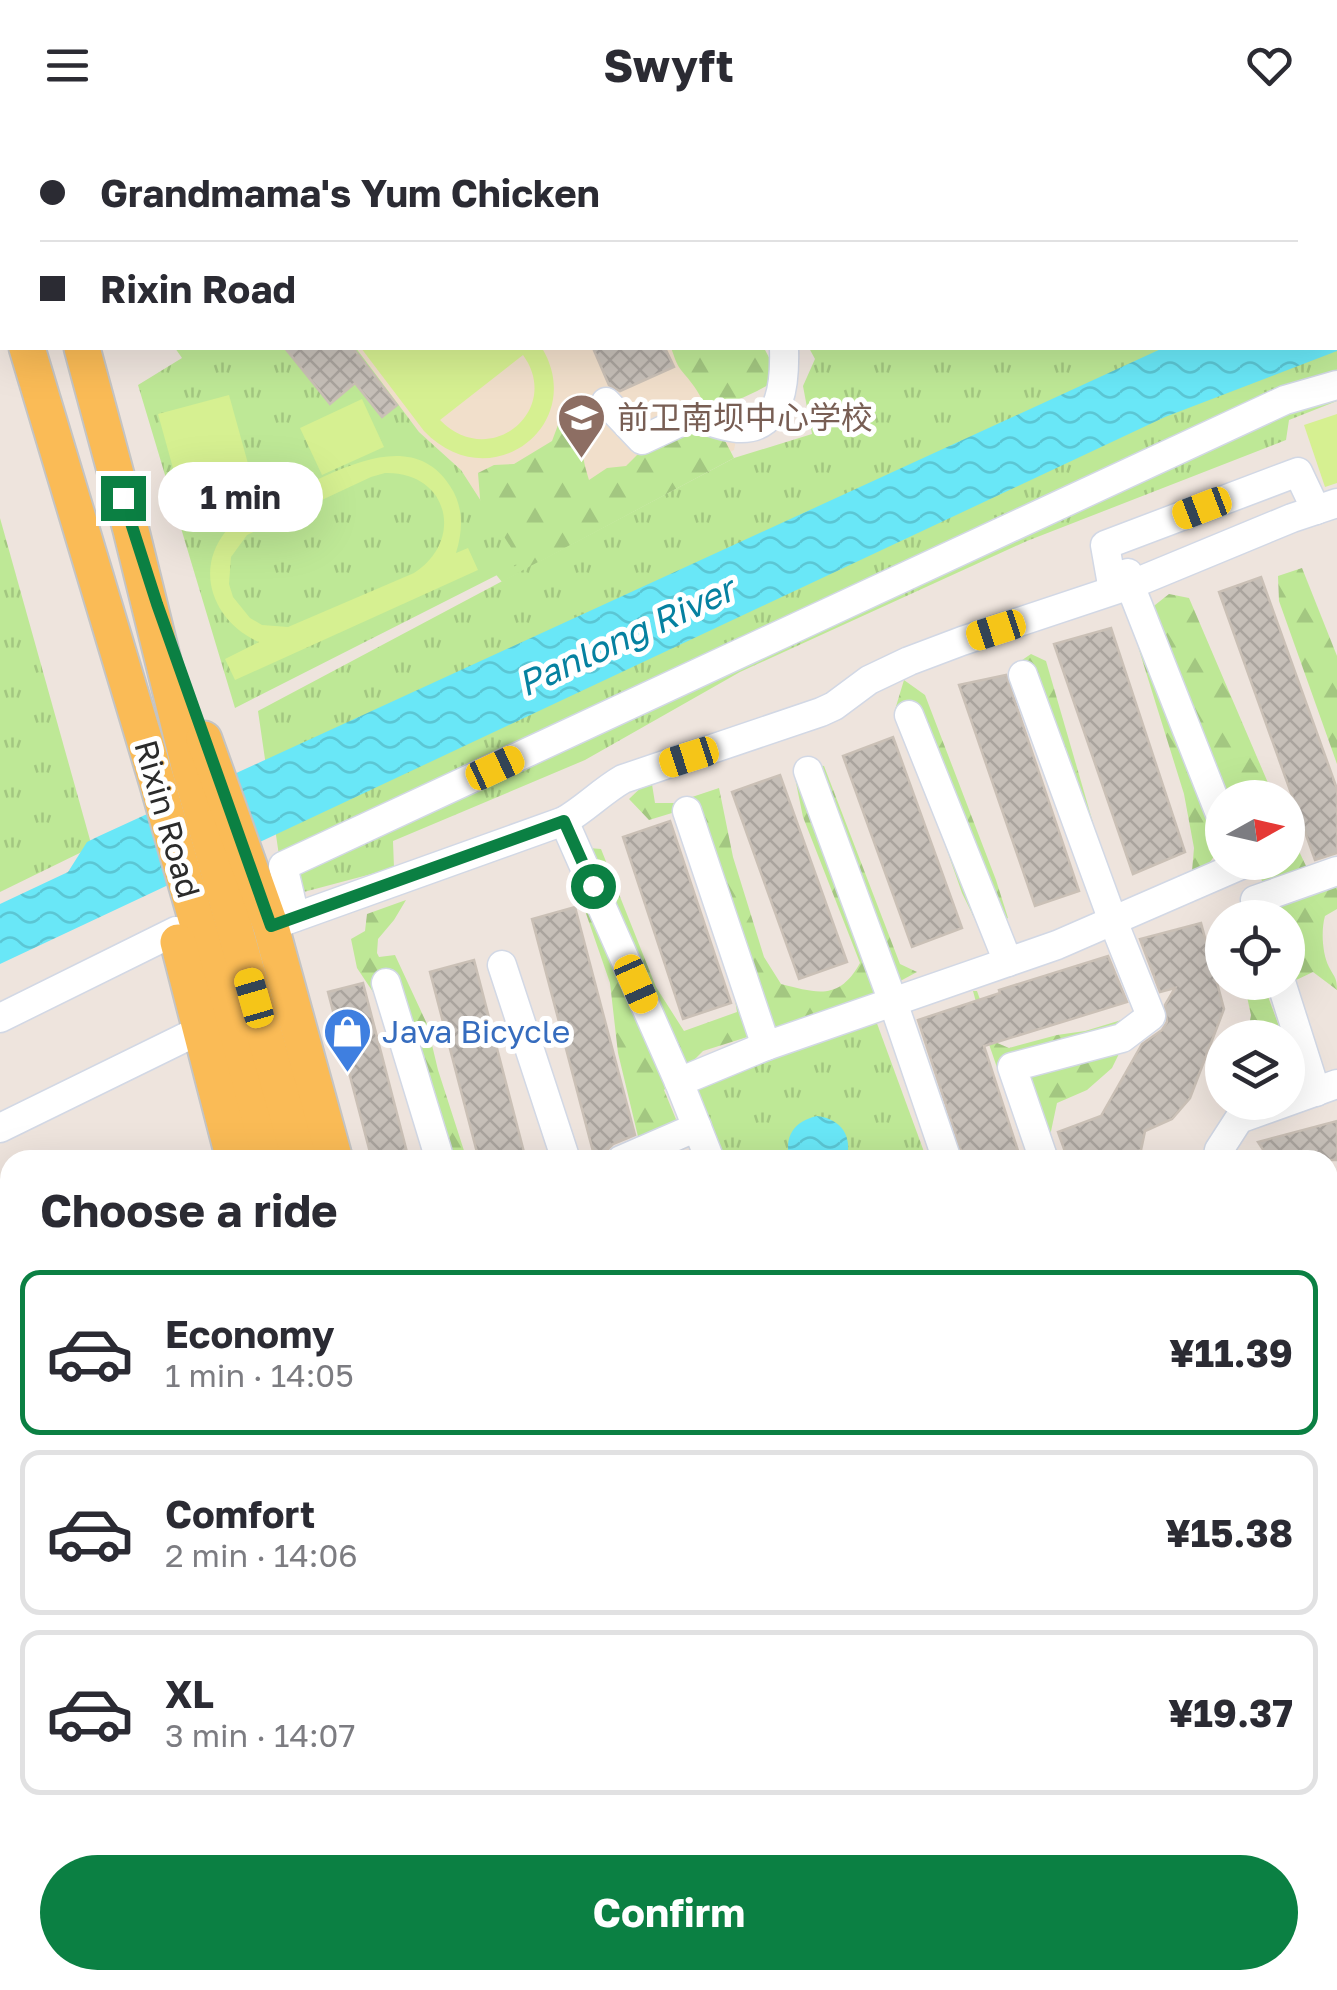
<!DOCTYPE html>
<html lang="en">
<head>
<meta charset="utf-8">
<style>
	:root { --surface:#fff; --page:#f2f2f3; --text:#2b2b33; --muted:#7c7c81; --line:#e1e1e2; --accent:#0b8043 }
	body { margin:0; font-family:"Golos Text","Noto Sans SC",sans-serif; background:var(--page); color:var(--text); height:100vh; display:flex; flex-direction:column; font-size:38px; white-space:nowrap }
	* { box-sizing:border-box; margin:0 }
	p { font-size:32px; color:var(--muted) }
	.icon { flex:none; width:55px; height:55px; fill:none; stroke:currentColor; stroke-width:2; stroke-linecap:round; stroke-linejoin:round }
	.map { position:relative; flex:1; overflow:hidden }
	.side { position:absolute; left:0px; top:1020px; width:1338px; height:840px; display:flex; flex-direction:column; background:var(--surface); border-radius:30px 30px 0 0; box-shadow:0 10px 40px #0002 }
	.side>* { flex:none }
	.hud { position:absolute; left:0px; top:0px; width:1338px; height:220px; box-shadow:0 10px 40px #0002; display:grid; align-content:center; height:220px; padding:0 40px; background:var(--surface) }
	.needle { width:65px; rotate:82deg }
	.fabs { position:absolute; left:1205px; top:650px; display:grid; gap:20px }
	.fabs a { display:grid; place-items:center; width:100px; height:100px; border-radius:50%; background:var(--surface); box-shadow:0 10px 40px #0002; font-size:50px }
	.end { position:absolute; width:45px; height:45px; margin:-22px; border:12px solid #0b8043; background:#fff; box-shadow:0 0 0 5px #fff }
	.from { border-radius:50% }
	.bubble { position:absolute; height:70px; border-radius:35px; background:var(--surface); box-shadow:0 10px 40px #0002; font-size:32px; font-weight:700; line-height:70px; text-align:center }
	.car { position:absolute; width:30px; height:60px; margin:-30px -15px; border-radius:12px; box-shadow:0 0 8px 2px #0007; background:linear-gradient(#f5c518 24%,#345 0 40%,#f5c518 0 76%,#345 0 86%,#f5c518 0) }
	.hud b { display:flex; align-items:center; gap:35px; height:95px; font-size:38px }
	.hud b+b { border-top:2px solid var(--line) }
	.hud i { width:25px; height:25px; background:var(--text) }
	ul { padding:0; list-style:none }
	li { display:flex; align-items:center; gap:30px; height:165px; margin:0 20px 15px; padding:0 20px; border:5px solid var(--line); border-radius:20px }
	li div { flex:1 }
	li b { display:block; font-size:38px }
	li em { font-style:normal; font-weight:700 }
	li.active { border-color:var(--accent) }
	li>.icon { width:90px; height:90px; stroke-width:1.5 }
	h2 { padding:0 40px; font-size:45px; line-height:120px }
	.cta { display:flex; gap:20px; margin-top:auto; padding:20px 40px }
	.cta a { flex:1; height:115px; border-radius:60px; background:var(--accent); color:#fff; font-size:40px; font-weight:700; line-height:115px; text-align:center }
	header { display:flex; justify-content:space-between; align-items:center; height:130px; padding:0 40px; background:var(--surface); font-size:45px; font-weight:700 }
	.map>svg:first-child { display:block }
	.education { fill:#f1dfcb }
	.forest { fill:url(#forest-firs) }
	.park { fill:url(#park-tufts) }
	.pitch { fill:#d6f091; fill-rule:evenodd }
	.water { fill:url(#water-waves) }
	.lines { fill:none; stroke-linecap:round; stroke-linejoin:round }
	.river { stroke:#69e7f7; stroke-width:42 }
	.building { fill:url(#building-cross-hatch); stroke:#cac0b6; stroke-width:2.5 }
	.minor-casing { stroke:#d2d8e5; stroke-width:31 }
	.major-casing { stroke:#c4c4c4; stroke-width:39 }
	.minor { stroke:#fff; stroke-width:28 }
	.major { stroke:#fabb56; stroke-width:35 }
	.route { stroke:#0b8043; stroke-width:12 }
	.labels { text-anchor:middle; stroke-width:10; stroke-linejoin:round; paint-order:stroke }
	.education-label { font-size:32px; fill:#785e54; stroke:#fff; text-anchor:start }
	.street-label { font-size:32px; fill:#2b2b2b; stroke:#fff }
	.shop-label { font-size:32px; fill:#366cbe; stroke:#fff; text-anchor:start }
	.water-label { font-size:35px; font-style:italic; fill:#0581a0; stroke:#fff }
</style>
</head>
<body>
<header><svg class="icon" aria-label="menu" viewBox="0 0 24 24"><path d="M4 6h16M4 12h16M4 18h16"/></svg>Swyft<svg class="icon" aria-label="heart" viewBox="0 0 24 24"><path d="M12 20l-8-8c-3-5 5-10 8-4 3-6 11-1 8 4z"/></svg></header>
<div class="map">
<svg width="1337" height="1860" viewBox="0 0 1337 1860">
	<defs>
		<pattern id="forest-firs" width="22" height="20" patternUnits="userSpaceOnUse" patternTransform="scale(2.5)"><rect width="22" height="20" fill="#bee896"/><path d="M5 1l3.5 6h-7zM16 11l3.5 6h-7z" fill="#a3c781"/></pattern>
		<pattern id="park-tufts" width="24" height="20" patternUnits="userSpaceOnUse" patternTransform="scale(2.5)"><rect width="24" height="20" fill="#bee896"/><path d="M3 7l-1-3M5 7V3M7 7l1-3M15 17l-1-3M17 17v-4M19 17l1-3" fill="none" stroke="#a3c781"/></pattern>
		<pattern id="water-waves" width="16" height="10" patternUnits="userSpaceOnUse" patternTransform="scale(2.5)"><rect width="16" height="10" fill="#69e7f7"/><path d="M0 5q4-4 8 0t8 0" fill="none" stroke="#5bc6d4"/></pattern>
		<pattern id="building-cross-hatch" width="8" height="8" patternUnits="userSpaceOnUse" patternTransform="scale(2.5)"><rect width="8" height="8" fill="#c6bfb8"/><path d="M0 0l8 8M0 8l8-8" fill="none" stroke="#aaa49e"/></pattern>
	</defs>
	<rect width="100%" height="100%" fill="#eee4dd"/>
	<polygon class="education" points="356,218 700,218 743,274 734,320 521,433 461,340 419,302"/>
	<g class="forest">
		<path d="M671,218H764L773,235L768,255C747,267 727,276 704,275C699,261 691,252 681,240C676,234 674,225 671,218Z"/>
		<path d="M585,287L589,290C580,317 581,323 589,350L607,338L626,336L640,322L659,319L676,306L703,297L723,307L734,328L502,452L485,431L478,343L494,335L514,334L552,311L558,295Z"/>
		<polygon points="1302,438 1337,526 1337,634 1279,471 1278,446"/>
		<path d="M1169,464L1189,468L1274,667L1222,668V705L1218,708C1220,724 1207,736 1197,747L1192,741L1194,718L1184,664L1131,494Z"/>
		<polygon points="1031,524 1046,531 1105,734 1012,537"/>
		<polygon points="904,550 925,565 996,750 1008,788 981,802 962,763 930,672 894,583"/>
		<path d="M803,633L824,636L900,834L917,842L854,876L785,895L703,921L664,960L680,999L641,1019L618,923L610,853L572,743L589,718L601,719L656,857L684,901L737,882L732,852L672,683L649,690L629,669L651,648L655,673H674L719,658L733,727L764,827L781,854C817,863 839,871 860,833L803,687L795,648Z"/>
		<path d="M1288,698L1307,738L1337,731V779L1325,786C1321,800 1322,823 1329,837C1334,847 1337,847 1337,860L1313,842L1292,852L1288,837V788L1273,787L1261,748L1263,739L1260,733L1288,732Z"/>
		<polygon points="406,770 394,790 378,809 377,823 379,827 395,825 427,894 438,940 467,1030 428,1030 375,865 357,838 351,809 365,801 367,784"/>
		<polygon points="1244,853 1263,853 1283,907 1247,907 1251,885"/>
		<polygon points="973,861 977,861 995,912 1009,918 1057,905 1085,901 1138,885 1112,938 1087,960 1057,973 1050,1006 1055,1030 1029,1030 982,894"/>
		<polygon points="1328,1066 1337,1070 1337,1237 1328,1240"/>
	</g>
	<g class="park">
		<polygon points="1335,40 1337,40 1337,271 1289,290 1286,310 1027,411 740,542 585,630 393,711 394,738 285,767 258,581 734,328 812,304 803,256 815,229 809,218 1335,218"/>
		<polygon points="175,218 356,218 419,302 461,340 521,433 235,578 138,255 182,228"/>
		<polygon points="0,388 92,717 0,762"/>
		<polygon points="875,888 927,1030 716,1030 689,957"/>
	</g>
	<g class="pitch">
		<path d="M361,218H542C588,295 490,370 424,301ZM523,225C563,280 490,341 440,290Z"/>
		<path d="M229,265L260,377C314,356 406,287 450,356C464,377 463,400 456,423L468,418L478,440L235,550L225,529L259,512C215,493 193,442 226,401C235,390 247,384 259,377L189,396L158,284ZM385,343C447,341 466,409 414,443L288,497L262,495L250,488L233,467L229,454L231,427L247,405L371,347Z"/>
		<polygon points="362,269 384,317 322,345 300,298"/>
		<polygon points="1337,284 1337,353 1325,357 1304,295"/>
	</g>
	<g class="water">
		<polygon points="1335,153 1337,153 1337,221 1165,287 0,834 0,774 68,742 87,712 97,707 1163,218 1335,218"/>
		<path d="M817,986C842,989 853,1007 846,1030H790C783,1007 794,991 817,986Z"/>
	</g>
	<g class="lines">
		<polyline class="river" points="0,1681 10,1680"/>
	</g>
	<g class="building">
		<polygon points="285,218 353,218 397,275 382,287 355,253 330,274"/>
		<polygon points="593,218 665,218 674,237 620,261 609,255"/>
		<polygon points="1261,447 1337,659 1337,723 1315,730 1219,462"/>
		<polygon points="1111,498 1185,722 1133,744 1054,514"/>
		<polygon points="1006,545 1079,761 1035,776 959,555"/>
		<polygon points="893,607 962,798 912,817 843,626"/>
		<polygon points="780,645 847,832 799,849 732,662"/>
		<polygon points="670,691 731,873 683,889 623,707"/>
		<polygon points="575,777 635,1005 613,1014 608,1019 604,1027 595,1029 532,789"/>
		<polygon points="1201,793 1224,879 1190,968 1172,989 1145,1001 1141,1020 1115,1030 1068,1030 1058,1002 1101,986 1142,914 1162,900 1167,892 1165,875 1175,858 1160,862 1140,809"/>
		<polygon points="1108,826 1127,872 984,916 1021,1030 964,1030 918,890 1000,863 999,860"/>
		<polygon points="474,830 526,1030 479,1030 430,842"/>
		<polygon points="363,853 409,1030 372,1030 328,862"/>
		<polygon points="1337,991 1337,1030 1270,1030 1258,1012"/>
	</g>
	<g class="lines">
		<defs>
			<g id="minor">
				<polyline points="545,0 547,2"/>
				<polyline points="1021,0 1022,2"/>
				<polyline points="204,2 207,0"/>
				<polyline points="1335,8 1337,8"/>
				<path d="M606,272L642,310L693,286C707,290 725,298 740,298C783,299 785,250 784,218"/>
				<polyline points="1023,545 1113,791 1151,886 1122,908 1012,937 1044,1030"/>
				<polyline points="909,585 1008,832"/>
				<polyline points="808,641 893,872 947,1030"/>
				<polyline points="687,681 766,916"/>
				<polyline points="1222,689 1130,455 1128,443 1111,449 1105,415 1298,342 1316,380"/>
				<polyline points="564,691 679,952 766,916 1057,815 1241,735"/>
				<polyline points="1255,770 1337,741"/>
				<polyline points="295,787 283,736 1285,270 1337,255"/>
				<path d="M282,792L564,691C585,679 602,661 623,649L821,582L834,576L869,550L909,531L962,511L1130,455L1292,388L1337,373"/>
				<polyline points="502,835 566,1030"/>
				<polyline points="1281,852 1316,962"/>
				<polyline points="386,853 440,1030"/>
				<polyline points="0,888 176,801"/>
				<polyline points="679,952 710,1030"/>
				<polyline points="0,998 200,900"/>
				<polyline points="621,1030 697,997"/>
				<polyline points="1217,1030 1219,1020 1239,989 1337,954"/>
				<polyline points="1328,1488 1337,1509"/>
				<polyline points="0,1639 10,1638"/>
				<polyline points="164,1850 167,1860"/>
				<polyline points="768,1860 785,1850"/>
				<polyline points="1241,1860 1248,1850"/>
			</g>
			<g id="major">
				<polyline points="22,0 23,2"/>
				<polyline points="0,128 2,137"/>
				<polyline points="27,218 157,652 265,1030"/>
				<polyline points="82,218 131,400 190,640 300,1030"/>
				<polyline points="204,609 271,797 335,1030"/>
				<polyline points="178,812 234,1030"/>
				<polyline points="1328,1332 1337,1329"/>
				<polyline points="1328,1368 1337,1365"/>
				<polyline points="0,1725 10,1724"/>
				<polyline points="0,1767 10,1766"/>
				<polyline points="459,1850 462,1860"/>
				<polyline points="502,1850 505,1860"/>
				<polyline points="533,1850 535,1860"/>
				<polyline points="564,1850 567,1860"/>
			</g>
		</defs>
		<use href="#minor" class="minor-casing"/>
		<use href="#major" class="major-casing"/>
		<use href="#minor" class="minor"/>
		<use href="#major" class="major"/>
	</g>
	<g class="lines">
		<polyline class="route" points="123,368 157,474 271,796 564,691 593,756"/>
	</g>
	<defs>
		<symbol id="school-pin" viewBox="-11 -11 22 30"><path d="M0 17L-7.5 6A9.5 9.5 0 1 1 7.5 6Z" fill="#8d6e63" stroke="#fff"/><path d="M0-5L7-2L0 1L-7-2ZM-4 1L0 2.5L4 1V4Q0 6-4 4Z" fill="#fff"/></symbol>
		<symbol id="shop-pin" viewBox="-11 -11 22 30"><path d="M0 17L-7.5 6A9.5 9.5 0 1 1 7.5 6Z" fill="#3f7fe0" stroke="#fff"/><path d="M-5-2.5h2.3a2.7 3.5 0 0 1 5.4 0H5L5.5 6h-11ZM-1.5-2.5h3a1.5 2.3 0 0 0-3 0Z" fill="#fff"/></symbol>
	</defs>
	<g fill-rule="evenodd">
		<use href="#school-pin" x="554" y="260" width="55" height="75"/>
		<use href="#shop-pin" x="320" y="874" width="55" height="75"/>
	</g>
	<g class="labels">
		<g class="education-label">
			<text x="617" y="299">前卫南坝中心学校</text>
		</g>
		<g class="street-label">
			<text transform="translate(167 689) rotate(74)" y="11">Rixin Road</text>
		</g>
		<g class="shop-label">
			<text x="382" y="913">Java Bicycle</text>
		</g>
		<g class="water-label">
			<text transform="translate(626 507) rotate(-25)" y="12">Panlong River</text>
		</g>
	</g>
</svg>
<div class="fabs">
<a><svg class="needle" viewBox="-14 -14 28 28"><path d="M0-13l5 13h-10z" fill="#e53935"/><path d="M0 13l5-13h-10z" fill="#7c7c81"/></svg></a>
<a><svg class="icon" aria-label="locate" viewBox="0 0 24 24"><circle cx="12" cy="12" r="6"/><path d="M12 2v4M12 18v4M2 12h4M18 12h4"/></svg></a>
<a><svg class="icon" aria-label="layers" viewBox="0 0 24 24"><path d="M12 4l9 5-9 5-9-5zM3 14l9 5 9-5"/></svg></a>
</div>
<i class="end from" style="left:593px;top:756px"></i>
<i class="end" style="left:123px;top:368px"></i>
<div class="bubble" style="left:158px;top:332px;width:165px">1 min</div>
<i class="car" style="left:1202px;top:378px;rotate:249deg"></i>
<i class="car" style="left:996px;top:500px;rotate:252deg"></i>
<i class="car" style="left:689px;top:627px;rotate:252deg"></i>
<i class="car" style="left:495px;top:638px;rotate:65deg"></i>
<i class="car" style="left:636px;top:854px;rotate:156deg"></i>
<i class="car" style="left:254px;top:868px;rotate:344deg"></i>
<div class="hud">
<b><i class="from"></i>Grandmama's Yum Chicken</b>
<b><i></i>Rixin Road</b>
</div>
<section class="side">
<h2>Choose a ride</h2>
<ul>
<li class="active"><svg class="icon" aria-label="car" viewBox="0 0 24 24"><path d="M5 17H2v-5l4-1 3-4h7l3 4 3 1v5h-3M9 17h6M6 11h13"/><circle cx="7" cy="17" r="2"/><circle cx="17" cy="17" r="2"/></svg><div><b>Economy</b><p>1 min · 14:05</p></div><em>¥11.39</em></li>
<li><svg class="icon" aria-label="car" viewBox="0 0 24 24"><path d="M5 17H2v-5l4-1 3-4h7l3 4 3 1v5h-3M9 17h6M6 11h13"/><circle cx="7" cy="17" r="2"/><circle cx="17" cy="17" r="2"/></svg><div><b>Comfort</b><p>2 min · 14:06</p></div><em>¥15.38</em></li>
<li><svg class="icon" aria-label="car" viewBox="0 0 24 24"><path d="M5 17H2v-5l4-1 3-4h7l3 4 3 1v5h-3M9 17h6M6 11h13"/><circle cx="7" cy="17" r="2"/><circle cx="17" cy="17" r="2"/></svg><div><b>XL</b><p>3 min · 14:07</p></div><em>¥19.37</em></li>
</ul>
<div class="cta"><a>Confirm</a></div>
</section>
</div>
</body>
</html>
